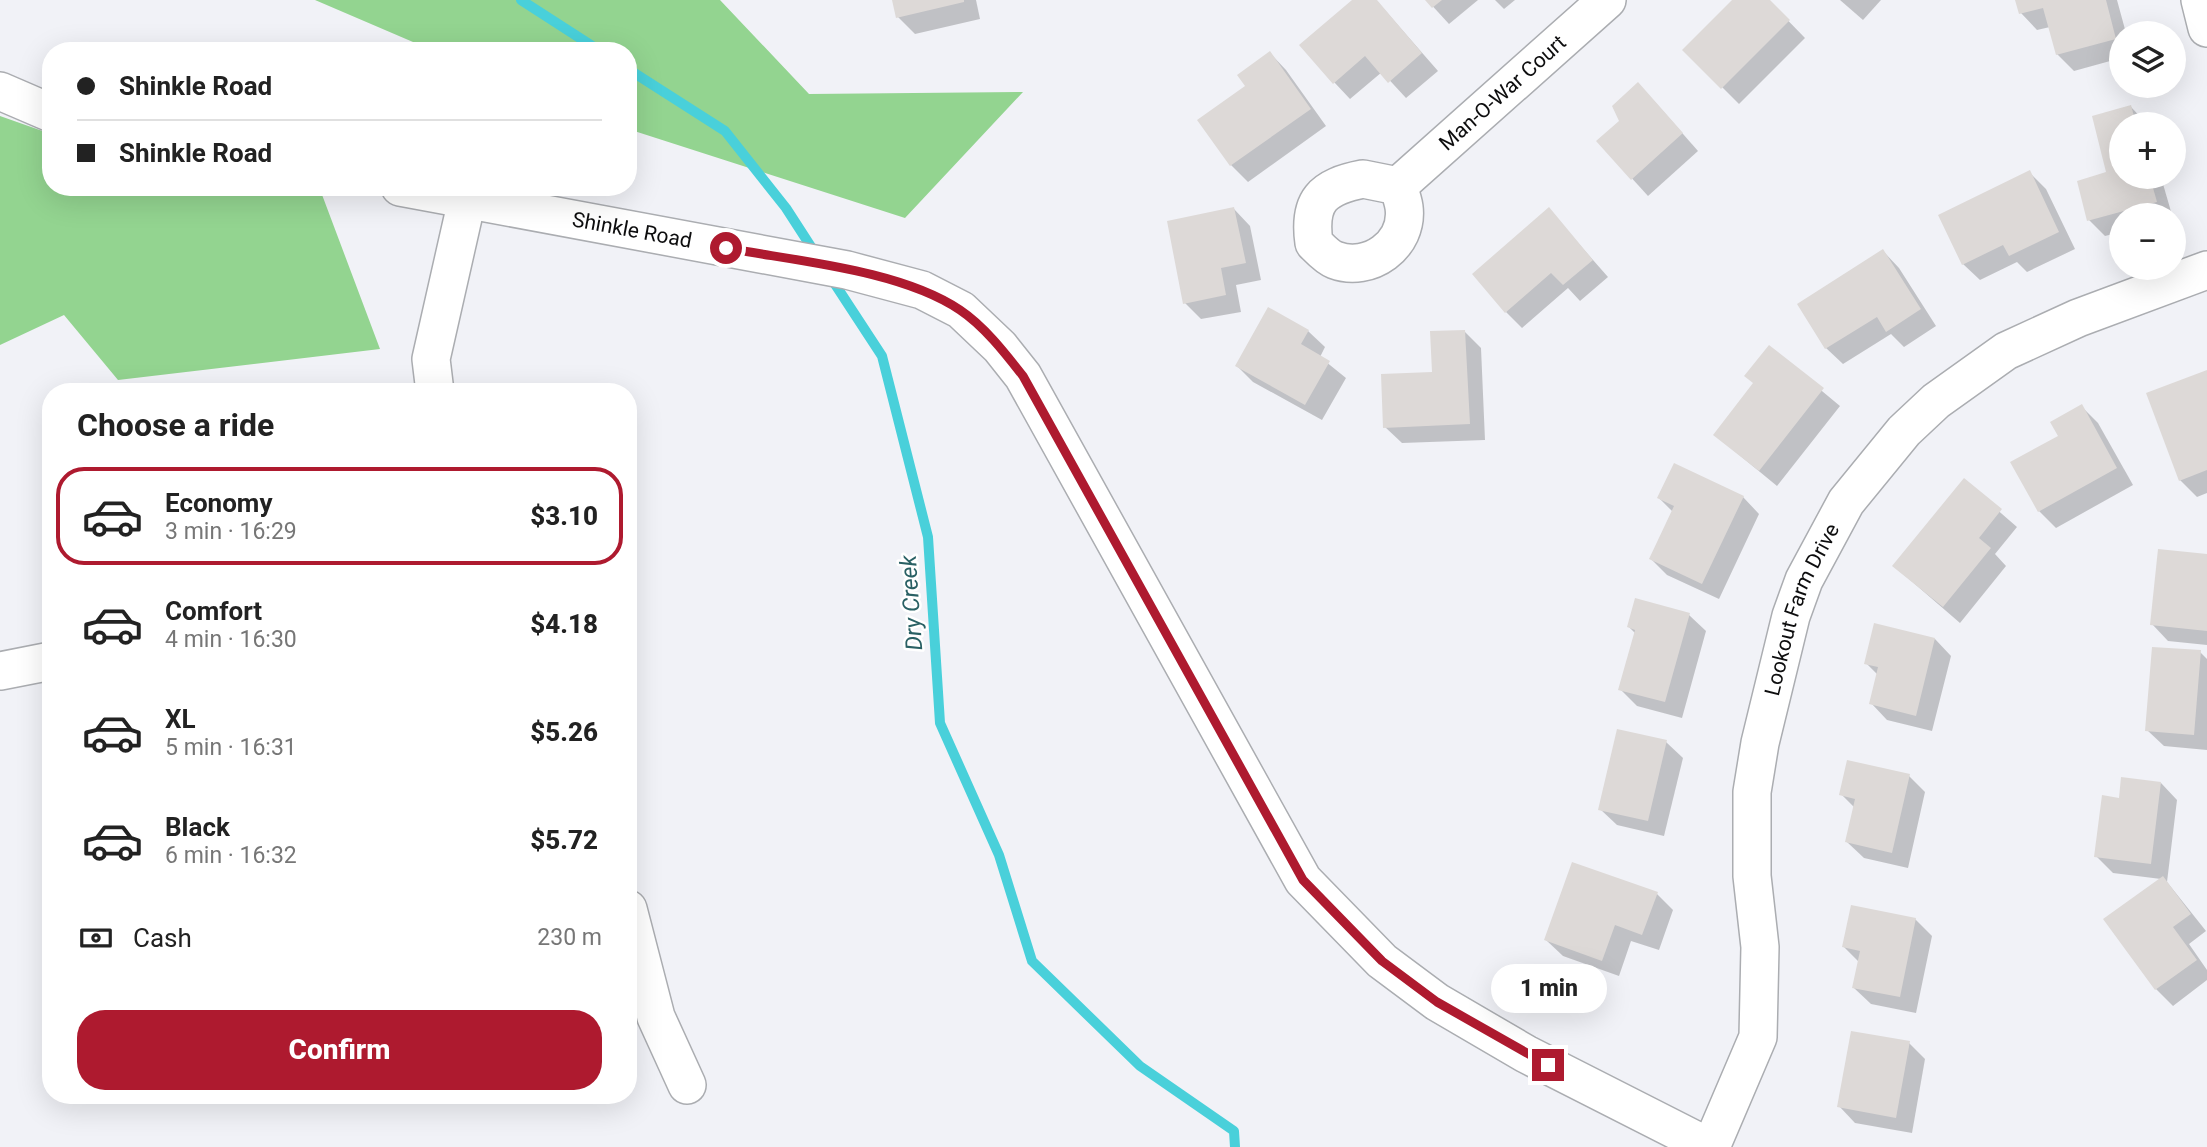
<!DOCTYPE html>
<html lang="en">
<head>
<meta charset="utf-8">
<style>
	:root { --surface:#fff; --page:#f6f6f6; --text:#222; --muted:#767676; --line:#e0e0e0; --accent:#ae1a2f }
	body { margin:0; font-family:Roboto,sans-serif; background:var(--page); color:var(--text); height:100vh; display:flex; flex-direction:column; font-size:26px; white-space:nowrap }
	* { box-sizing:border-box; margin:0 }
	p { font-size:23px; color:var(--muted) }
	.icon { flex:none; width:38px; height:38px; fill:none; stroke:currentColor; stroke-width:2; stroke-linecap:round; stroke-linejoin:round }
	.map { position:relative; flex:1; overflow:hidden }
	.sheet { position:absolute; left:42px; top:383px; width:595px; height:721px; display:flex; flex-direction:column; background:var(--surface); border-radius:28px; box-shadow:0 7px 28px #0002 }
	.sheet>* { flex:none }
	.banner { position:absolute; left:42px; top:42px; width:595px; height:154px; border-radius:28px; box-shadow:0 7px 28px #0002; display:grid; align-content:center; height:154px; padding:0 35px; background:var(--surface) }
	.buttons { position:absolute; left:2109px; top:21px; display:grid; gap:14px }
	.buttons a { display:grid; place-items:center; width:77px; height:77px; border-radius:50%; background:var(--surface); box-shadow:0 7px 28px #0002; font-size:35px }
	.end { position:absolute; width:32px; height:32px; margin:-16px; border:9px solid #ae1a2f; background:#fff; box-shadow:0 0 0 4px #fff }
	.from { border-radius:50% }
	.bubble { position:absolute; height:49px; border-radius:24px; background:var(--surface); box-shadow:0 7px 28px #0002; font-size:23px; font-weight:800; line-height:49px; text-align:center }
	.banner b { display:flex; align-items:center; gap:24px; height:66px; font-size:26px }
	.banner b+b { border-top:2px solid var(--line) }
	.banner i { width:18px; height:18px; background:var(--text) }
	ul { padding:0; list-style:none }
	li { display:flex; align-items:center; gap:21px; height:98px; margin:0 14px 10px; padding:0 21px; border:4px solid transparent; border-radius:28px }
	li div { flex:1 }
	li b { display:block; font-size:26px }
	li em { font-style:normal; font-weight:800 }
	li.on { border-color:var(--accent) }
	li>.icon { width:63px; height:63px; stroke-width:1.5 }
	h2 { padding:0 35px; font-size:32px; line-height:84px }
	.pay { display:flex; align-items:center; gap:18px; height:77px; padding:0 35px; font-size:26px }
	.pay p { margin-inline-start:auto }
	.button { display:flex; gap:14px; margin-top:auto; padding:14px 35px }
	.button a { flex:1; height:80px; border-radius:28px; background:var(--accent); color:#fff; font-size:28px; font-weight:800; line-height:80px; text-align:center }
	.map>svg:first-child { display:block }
	.forest { fill:#93d490 }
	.shadow { fill:#0003 }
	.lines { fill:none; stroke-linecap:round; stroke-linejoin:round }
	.stream { stroke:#49d0da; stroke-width:10 }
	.building { fill:#ddd9d7 }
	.street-casing { stroke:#abadb1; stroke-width:40 }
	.street { stroke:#fff; stroke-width:37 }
	.route { stroke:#ae1a2f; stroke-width:9 }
	.labels { text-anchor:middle; stroke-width:5; stroke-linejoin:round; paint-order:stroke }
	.street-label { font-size:21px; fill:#0d0d0e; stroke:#fff }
	.water-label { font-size:23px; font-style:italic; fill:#296064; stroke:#fff }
</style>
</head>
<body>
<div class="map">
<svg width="2207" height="1147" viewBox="0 0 2207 1147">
	<rect width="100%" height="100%" fill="#f1f2f7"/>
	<g class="forest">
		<polygon points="315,0 720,0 809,94 1023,92 905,218 628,129 628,51 434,51"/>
		<polygon points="0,116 51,134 51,187 292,187 321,192 380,349 118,380 64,315 0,345"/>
	</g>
	<g class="shadow">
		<polygon points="894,0 976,0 980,19 915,34 898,17"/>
		<polygon points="1355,0 1376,0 1438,71 1406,98 1382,72 1350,99 1334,82"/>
		<polygon points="1427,0 1478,0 1449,24"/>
		<polygon points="1495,0 1515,0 1504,9"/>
		<polygon points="1735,0 1768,0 1805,38 1739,104 1685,50"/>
		<polygon points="1840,0 1881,0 1863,20"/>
		<polygon points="2017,0 2117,0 2126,33 2121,33 2121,58 2074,71 2057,54 2050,27 2037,30 2021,13"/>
		<polygon points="1270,53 1286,70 1326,126 1248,182 1231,165 1199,120 1247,86"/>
		<polygon points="1654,101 1698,151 1648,196 1598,141"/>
		<polygon points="2131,107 2147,124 2121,124 2121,177 2161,177 2172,215 2121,215 2121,232 2105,236 2089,220 2108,174 2094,117"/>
		<polygon points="2029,172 2046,189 2075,249 2027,272 2017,262 1980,280 1963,264"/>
		<polygon points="1234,209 1250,226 1261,280 1236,285 1241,312 1201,319 1185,303"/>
		<polygon points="1549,210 1608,277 1580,301 1568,288 1522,328 1506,312"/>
		<polygon points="1883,251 1899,268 1936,326 1904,347 1891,334 1843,364 1826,348"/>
		<polygon points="1308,331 1325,347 1320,357 1346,378 1322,420 1253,382 1237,366"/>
		<polygon points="1465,332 1481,348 1485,440 1402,443 1385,427 1434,373"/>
		<polygon points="1769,347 1840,406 1777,486 1715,435 1755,384"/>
		<polygon points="2207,372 2207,493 2197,497 2180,480"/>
		<polygon points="2082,407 2098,423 2133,485 2056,528 2039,511 2061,436"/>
		<polygon points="1964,481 2017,527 1995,554 2006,566 1960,623 1894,566"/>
		<polygon points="1743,497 1759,514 1719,599 1667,575 1651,559 1673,512 1659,498"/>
		<polygon points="2207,556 2207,645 2168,641 2152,624"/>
		<polygon points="1689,615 1706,631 1682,718 1637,706 1620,689 1636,634 1629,627"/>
		<polygon points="1935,639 1951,656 1932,731 1887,720 1871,703 1878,675 1866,663"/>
		<polygon points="2200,652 2207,659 2207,750 2164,746 2147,730"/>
		<polygon points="1666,742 1683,758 1664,836 1617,825 1600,809"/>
		<polygon points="1909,776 1925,792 1908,868 1864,858 1847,842 1855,808 1841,794"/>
		<polygon points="2161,783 2177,800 2167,882 2206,931 2189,944 2207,970 2207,980 2173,1006 2156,989 2106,919 2161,879 2113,873 2096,856 2120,800"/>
		<polygon points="1657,894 1673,910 1659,950 1631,941 1619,976 1563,956 1546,940"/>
		<polygon points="1915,919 1932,936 1916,1013 1871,1004 1854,988 1859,962 1844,947"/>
		<polygon points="1909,1043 1925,1059 1912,1133 1855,1123 1839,1106"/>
	</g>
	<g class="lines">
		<g class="stream">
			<polyline points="521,0 600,51"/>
			<polyline points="628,69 725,131 786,208 817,256"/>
			<polyline points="829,275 882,356 928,537 940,723 999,855 1032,961 1140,1066 1234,1131 1235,1147"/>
		</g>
	</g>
	<g class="building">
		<polygon points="892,0 964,0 964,2 896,18"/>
		<polygon points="1352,0 1377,0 1422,53 1388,83 1365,56 1333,84 1299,45"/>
		<polygon points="1425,0 1442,0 1432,8"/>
		<polygon points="1732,0 1770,0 1790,20 1721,89 1682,50"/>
		<polygon points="2015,0 2106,0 2116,39 2056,55 2043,8 2019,14"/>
		<polygon points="1270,51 1311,109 1230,166 1197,120 1245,86 1237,75"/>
		<polygon points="1638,82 1683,133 1631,180 1596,141 1619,121 1612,106"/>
		<polygon points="2131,105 2136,124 2121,124 2121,177 2150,177 2157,202 2087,221 2077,181 2106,172 2092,116"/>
		<polygon points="2030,170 2059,232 2009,256 2003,245 1962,265 1938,215"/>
		<polygon points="1234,207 1246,263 1221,268 1226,295 1183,304 1167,221"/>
		<polygon points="1549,207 1593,260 1563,285 1551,273 1505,313 1472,274"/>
		<polygon points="1883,249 1921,309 1886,332 1877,317 1825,349 1797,304"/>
		<polygon points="1268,307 1309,330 1301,344 1330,361 1305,405 1235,366"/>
		<polygon points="1465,330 1470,424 1383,428 1381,374 1432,372 1430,331"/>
		<polygon points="1769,345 1824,388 1759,471 1713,435 1753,383 1744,376"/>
		<polygon points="2207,370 2207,470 2179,481 2146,393"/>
		<polygon points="2082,404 2117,468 2038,512 2010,462 2058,436 2050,422"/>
		<polygon points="1674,463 1744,496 1702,584 1649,559 1674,506 1657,498"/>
		<polygon points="1964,478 2002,509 1979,538 1991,548 1943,607 1892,566"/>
		<polygon points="2158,549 2207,554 2207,631 2150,625"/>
		<polygon points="1635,598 1690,613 1665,702 1618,690 1635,630 1627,627"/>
		<polygon points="1874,623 1935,638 1916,716 1869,704 1878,667 1864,664"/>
		<polygon points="2152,647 2201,650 2194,735 2145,731"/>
		<polygon points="1617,729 1667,740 1648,821 1598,810"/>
		<polygon points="1847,760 1910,774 1892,853 1845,842 1855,799 1839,795"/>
		<polygon points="2121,777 2161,782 2151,864 2094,857 2102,795 2119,798"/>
		<polygon points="1572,862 1658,892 1642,935 1615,925 1602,961 1544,940"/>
		<polygon points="2163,876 2191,914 2173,927 2197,960 2155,990 2103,919"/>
		<polygon points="1851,905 1916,918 1900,997 1852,988 1860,951 1842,947"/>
		<polygon points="1851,1031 1910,1041 1896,1118 1837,1107"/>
	</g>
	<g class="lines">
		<defs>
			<g id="street">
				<polyline points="2200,0 2207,28"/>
				<polyline points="0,91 51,113"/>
				<path d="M1363,179L1398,186C1400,192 1403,200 1404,207C1409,245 1369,273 1335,260C1327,257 1320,249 1314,243C1308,201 1322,187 1363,179Z"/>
				<path id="s1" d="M1398,186L1607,0"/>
				<path id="s2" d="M400,187L847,270L922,290L961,310L1000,347L1023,376L1303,880L1382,961L1437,1002L1526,1054L1709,1147"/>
				<polyline points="435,392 431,359 467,200"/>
				<polyline points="0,671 51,661"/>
				<polyline points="628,909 656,1017 687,1085"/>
				<path id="s3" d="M1711,1147L1758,1037L1760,947L1752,876V792L1760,743L1791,616L1804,580L1846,502L1904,431L1936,401L2006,351L2078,318L2207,270"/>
			</g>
		</defs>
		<use href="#street" class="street-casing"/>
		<use href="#street" class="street"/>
	</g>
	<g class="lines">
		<path class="route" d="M726,248C796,261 901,270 960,310C984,326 1005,353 1023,376L1303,880L1382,961L1437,1002L1548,1065"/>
	</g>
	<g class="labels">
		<g class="street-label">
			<text dy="7" stroke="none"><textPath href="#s1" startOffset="140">Man-O-War Court</textPath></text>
			<text dy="7" stroke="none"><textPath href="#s2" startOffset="236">Shinkle Road</textPath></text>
			<text dy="7" stroke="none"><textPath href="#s3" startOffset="555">Lookout Farm Drive</textPath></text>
		</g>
		<g class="water-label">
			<text transform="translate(911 603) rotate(-94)" y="8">Dry Creek</text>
		</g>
	</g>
</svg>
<div class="buttons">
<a><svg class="icon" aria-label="layers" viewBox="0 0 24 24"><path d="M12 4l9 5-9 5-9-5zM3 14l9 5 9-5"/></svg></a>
<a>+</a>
<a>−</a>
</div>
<i class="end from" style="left:726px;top:248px"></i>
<i class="end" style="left:1548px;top:1065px"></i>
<div class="bubble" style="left:1491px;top:964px;width:116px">1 min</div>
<div class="banner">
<b><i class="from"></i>Shinkle Road</b>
<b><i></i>Shinkle Road</b>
</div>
<section class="sheet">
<h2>Choose a ride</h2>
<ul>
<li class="on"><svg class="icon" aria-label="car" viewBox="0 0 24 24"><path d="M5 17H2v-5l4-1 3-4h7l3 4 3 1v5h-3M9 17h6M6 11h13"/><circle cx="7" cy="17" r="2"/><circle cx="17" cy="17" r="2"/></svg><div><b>Economy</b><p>3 min · 16:29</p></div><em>$3.10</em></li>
<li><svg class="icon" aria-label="car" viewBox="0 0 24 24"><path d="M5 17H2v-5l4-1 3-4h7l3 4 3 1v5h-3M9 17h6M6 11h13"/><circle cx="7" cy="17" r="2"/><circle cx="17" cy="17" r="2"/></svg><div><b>Comfort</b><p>4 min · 16:30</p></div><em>$4.18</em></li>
<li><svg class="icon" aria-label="car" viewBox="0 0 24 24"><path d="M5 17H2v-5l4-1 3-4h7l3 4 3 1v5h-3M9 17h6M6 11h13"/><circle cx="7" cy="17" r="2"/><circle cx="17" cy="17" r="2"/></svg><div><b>XL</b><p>5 min · 16:31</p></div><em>$5.26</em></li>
<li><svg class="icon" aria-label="car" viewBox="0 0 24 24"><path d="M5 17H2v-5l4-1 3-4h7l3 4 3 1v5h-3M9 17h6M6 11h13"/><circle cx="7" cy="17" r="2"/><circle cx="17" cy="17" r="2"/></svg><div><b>Black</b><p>6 min · 16:32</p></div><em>$5.72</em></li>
</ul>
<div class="pay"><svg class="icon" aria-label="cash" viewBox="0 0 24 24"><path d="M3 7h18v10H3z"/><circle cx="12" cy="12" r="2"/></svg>Cash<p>230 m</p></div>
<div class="button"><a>Confirm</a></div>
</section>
</div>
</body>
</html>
